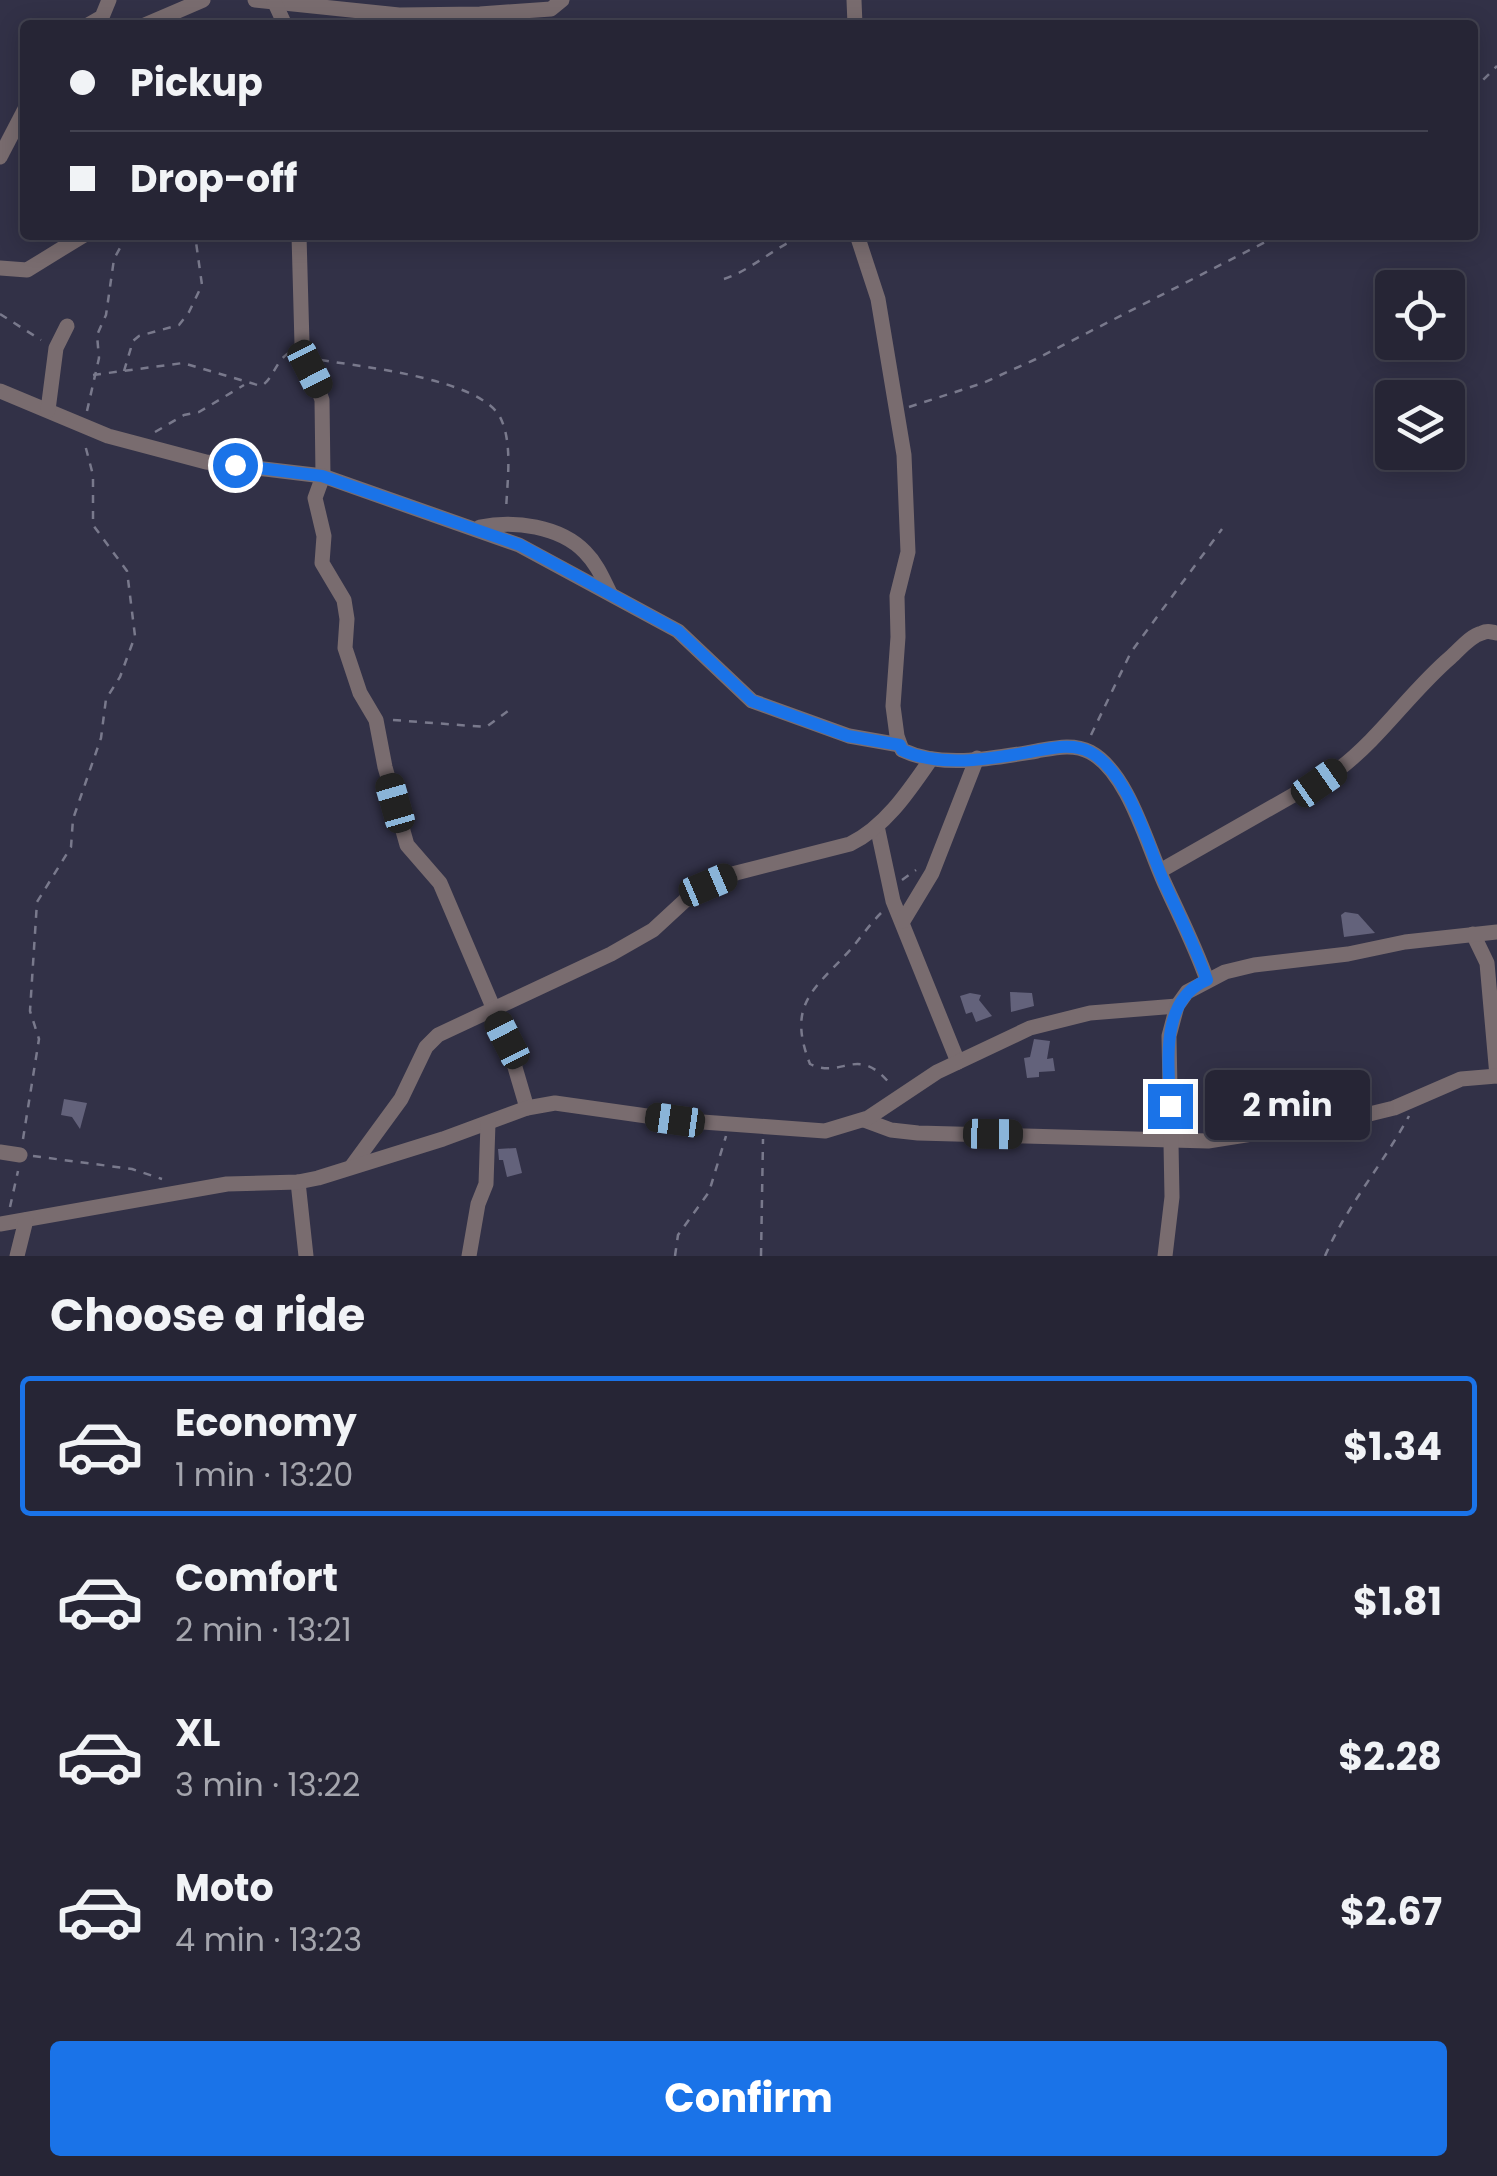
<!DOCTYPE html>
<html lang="en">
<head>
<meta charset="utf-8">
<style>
	:root { --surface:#262535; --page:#323141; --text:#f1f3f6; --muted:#a4a5ad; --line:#424250; --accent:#1a73e8 }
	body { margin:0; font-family:Poppins,sans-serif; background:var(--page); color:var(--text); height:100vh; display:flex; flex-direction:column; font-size:38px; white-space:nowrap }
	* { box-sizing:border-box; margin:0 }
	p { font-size:32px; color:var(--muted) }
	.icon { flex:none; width:55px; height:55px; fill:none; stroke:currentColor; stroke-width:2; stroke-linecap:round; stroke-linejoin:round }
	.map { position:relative; height:1256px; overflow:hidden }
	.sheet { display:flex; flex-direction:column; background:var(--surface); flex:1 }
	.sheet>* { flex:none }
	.hud { position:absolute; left:20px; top:20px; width:1458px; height:220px; border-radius:10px; box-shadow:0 5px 25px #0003,0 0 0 2px var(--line); display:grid; align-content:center; height:220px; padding:0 50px; background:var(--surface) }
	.controls { position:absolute; left:1375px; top:270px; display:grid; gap:20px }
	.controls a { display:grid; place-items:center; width:90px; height:90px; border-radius:10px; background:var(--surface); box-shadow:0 5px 25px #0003,0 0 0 2px var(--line); font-size:50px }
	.end { position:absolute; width:45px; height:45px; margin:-22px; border:12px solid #1a73e8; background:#fff; box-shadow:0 0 0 5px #fff }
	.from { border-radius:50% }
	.bubble { position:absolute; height:70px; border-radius:10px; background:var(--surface); box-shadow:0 5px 25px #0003,0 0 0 2px var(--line); font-size:32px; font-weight:700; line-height:70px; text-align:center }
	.car { position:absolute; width:30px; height:60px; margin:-30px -15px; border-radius:12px; box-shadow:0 0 8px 2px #0007; background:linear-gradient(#222 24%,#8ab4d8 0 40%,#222 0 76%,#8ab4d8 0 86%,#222 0) }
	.hud b { display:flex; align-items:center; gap:35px; height:95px; font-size:38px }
	.hud b+b { border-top:2px solid var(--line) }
	.hud i { width:25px; height:25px; background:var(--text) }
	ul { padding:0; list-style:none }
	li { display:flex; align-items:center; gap:30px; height:140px; margin:0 20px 15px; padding:0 30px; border:5px solid transparent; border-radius:10px }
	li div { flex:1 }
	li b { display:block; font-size:38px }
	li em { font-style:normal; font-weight:700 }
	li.selected { border-color:var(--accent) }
	li>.icon { width:90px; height:90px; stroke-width:1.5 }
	h2 { padding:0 50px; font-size:45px; line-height:120px }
	.primary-button { display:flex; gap:20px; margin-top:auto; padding:20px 50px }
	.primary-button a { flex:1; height:115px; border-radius:10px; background:var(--accent); color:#fff; font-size:40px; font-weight:700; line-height:115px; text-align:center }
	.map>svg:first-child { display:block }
	.building { fill:#63627b }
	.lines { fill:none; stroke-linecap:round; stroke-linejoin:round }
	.path { stroke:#79798c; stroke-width:2.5; stroke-dasharray:8 8; stroke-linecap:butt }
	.street { stroke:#796c6f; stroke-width:15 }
	.route { stroke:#1a73e8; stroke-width:12 }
</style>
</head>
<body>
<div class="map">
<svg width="1497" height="1256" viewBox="0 0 1497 1256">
	<rect width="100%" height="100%" fill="#323147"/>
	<g class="building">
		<polygon points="1345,912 1358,914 1375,933 1344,937 1341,915"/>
		<polygon points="1010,992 1032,993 1034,1006 1011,1012"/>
		<polygon points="970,993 981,995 979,1000 992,1016 976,1022 972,1012 966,1014 960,996"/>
		<polygon points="1034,1039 1050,1041 1047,1059 1053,1058 1055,1071 1039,1072 1039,1077 1027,1078 1024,1058 1030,1057"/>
		<polygon points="64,1099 87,1103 80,1129 72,1117 61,1115"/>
		<polygon points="516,1148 522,1173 507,1177 503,1160 499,1160 498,1149"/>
	</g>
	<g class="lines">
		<g class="path">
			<polyline points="1472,91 1497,66"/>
			<path d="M724,279C754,269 776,245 806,235"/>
			<polyline points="0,314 41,340"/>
			<path d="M321,360C363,367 483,379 501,419C513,445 507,483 506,511"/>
			<polyline points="124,371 133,341 139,336 179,325 189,312 202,285 195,235"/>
			<path d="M93,375L183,363L261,386C273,380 275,361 290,352"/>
			<polyline points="909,407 983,383 1036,359 1279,235"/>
			<polyline points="87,411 99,358 97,335 106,315 114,259 127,235"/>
			<polyline points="155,432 184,415 199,412 244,385"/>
			<polyline points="393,720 486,727 508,711"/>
			<polyline points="1091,735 1131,652 1222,529"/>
			<polyline points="902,880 916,870"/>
			<path d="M881,913C870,924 861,937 851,949C815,989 786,1003 810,1064C843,1080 857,1043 891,1085"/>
			<polyline points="23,1139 39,1039 30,1011 37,902 71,847 73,819 101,738 106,699 120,677 135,636 127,571 93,525 93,475 84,441"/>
			<polyline points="33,1156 132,1169 162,1179"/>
			<polyline points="10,1207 18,1171"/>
			<polyline points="675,1256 678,1235 709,1192 726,1136"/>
			<polyline points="761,1256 763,1139"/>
			<path d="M1325,1256C1346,1207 1383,1164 1409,1116"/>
		</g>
		<g class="street">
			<polyline points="255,0 399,15 480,14 551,9 562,0"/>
			<polyline points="854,0 855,25"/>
			<polyline points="274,1 285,25"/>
			<polyline points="88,25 102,17 109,0"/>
			<polyline points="145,25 203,0"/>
			<polyline points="0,157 25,109"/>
			<polyline points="299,235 302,344 322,400 323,476 315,498 324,536 322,563 344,600 347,619 345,648 360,693 376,720 385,767 407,845 440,883 507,1040 527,1108"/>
			<path d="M857,235L878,299L904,455L908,552L897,596L898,637L893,706L897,736L902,750C942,769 995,758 1037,751C1054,748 1073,743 1090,752C1128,772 1147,845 1164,882C1179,915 1195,946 1207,980"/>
			<polyline points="0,268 27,270 84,235"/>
			<polyline points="0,391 108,436 206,462 323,476 519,545 678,631 752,701 849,736 900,745"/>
			<polyline points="48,410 56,348 67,326"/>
			<path d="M480,527C514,520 560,526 585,552C597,564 603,579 610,593"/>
			<polyline points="877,826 893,901 958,1062"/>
			<path d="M1160,871L1339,769C1381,737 1411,691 1451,657C1460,649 1470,636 1482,633C1488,630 1490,632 1497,633"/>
			<polyline points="903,921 932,873 977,758"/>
			<polyline points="1473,934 1487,963 1497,1076"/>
			<polyline points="864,1120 891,1130 918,1133 1208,1141 1353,1118 1394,1108 1461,1079 1497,1076"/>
			<polyline points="0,1152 20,1155"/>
			<path d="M352,1166L401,1099L426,1047L438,1035L611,954L653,930L692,894L708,885L736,873L850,844C885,827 909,791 931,759"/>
			<polyline points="298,1182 306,1256"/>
			<polyline points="0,1224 227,1184 298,1182 318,1178 443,1139 527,1108 555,1103 675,1120 825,1131 868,1118 937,1072 1030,1028 1090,1013 1177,1006"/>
			<polyline points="17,1256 26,1220"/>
			<polyline points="469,1256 478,1204 486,1184 488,1123"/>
			<polyline points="1165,1256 1172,1197 1169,1036 1177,1006 1187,992 1225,972 1254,965 1348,954 1405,942 1497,932"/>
		</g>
	</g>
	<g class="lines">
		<path class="route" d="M235,465L322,476L520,545L678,631L752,701L848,736L900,745L902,750C940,768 990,759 1030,752C1049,749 1071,742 1090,752C1129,773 1147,844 1164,882C1179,915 1195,946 1207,980C1159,1000 1169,1063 1170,1106"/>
	</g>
</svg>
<div class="controls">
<a><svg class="icon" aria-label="locate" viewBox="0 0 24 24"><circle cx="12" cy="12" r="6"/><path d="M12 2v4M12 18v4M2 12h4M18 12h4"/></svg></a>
<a><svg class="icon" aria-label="layers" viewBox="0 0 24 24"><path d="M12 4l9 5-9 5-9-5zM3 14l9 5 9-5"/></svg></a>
</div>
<i class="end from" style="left:235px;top:465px"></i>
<i class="end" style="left:1170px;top:1106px"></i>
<div class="bubble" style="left:1205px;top:1070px;width:165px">2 min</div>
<i class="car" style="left:310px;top:369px;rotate:153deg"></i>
<i class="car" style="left:1319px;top:783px;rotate:55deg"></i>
<i class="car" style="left:395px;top:803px;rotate:344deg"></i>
<i class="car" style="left:708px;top:885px;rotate:67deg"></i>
<i class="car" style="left:507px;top:1040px;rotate:333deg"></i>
<i class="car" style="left:675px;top:1120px;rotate:278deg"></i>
<i class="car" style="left:993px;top:1134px;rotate:91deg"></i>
<div class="hud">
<b><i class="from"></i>Pickup</b>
<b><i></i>Drop-off</b>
</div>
</div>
<section class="sheet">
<h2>Choose a ride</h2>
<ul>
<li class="selected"><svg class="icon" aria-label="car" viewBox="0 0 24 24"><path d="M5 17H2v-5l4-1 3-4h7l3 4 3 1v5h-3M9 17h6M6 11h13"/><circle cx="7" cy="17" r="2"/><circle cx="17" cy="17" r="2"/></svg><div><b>Economy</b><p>1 min · 13:20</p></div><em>$1.34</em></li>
<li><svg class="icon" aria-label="car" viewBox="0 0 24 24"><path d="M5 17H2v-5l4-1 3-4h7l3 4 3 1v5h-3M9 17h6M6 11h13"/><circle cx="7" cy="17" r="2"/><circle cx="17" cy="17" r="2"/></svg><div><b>Comfort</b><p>2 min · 13:21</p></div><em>$1.81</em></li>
<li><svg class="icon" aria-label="car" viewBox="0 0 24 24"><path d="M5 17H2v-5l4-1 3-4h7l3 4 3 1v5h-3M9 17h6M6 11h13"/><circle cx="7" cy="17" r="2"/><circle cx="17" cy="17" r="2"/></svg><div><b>XL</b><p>3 min · 13:22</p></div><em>$2.28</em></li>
<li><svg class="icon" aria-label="car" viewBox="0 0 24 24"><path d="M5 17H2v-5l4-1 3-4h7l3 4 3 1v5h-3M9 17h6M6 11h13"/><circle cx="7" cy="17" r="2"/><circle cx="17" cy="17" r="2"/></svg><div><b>Moto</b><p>4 min · 13:23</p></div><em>$2.67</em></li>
</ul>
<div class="primary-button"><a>Confirm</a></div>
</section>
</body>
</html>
